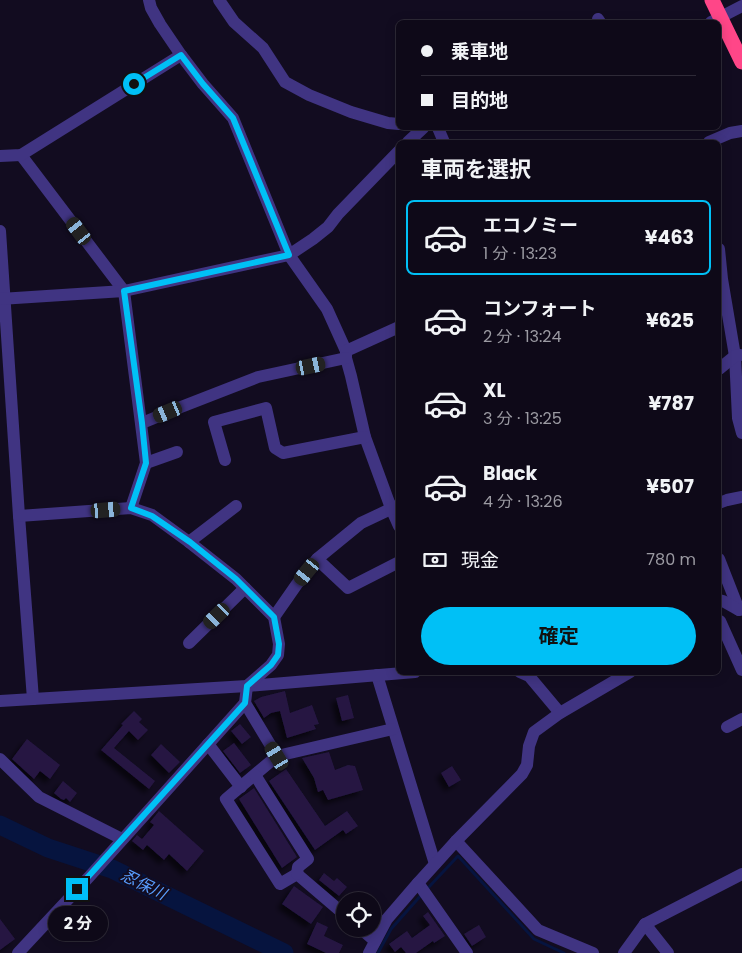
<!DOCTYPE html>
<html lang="ja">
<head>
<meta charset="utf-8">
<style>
	:root { --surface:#0e0918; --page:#171221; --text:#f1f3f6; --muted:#9b9aa2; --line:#2e2a37; --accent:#00c0f6 }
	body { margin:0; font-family:Poppins,"Noto Sans JP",sans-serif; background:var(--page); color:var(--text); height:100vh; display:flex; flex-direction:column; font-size:19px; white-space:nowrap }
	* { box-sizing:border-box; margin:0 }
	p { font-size:16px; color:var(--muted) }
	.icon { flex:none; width:28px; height:28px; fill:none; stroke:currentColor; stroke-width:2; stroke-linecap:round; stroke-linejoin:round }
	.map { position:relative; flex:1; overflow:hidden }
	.details { position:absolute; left:396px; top:140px; width:325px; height:535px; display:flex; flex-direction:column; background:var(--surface); border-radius:8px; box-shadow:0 2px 12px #0003,0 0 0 1px var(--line) }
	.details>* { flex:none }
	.top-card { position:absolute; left:396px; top:20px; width:325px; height:110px; border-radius:8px; box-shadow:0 2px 12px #0003,0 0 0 1px var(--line); display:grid; align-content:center; height:110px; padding:0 25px; background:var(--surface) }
	.buttons { position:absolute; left:336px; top:892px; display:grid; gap:10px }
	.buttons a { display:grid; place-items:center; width:45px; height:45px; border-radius:50%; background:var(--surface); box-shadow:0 2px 12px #0003,0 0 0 1px var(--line); font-size:25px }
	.end { position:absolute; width:22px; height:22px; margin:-11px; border:6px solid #00c0f6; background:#111; box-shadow:0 0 0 2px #111 }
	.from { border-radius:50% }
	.bubble { position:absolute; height:35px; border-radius:18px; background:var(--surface); box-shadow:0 2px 12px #0003,0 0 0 1px var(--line); font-size:16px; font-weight:700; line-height:35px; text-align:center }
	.car { position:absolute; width:15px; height:30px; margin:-15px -8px; border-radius:6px; box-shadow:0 0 4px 1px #0007; background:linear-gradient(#222 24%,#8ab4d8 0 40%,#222 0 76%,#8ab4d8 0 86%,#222 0) }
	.top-card b { display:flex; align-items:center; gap:18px; height:48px; font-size:19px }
	.top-card b+b { border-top:1px solid var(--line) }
	.top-card i { width:12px; height:12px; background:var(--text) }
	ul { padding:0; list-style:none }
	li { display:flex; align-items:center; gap:15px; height:75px; margin:0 10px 8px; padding:0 15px; border:2px solid transparent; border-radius:8px }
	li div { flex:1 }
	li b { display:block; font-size:19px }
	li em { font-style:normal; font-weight:700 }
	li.active { border-color:var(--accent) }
	li>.icon { width:45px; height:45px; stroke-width:1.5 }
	h2 { padding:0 25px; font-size:22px; line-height:60px }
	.pay { display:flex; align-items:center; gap:12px; height:55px; padding:0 25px; font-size:19px }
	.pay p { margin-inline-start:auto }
	.action { display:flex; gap:10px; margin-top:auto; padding:10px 25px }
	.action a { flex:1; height:58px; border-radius:30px; background:var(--accent); color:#111; font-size:20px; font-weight:700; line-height:58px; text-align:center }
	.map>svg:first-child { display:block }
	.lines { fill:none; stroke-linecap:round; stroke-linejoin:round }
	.stream { stroke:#06143f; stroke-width:3 }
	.river { stroke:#06143f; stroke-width:19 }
	.building { fill:#251742; filter:url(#shadow) }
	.minor { stroke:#403482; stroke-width:12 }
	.highway { stroke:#ff4688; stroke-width:15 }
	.route { stroke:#00c0f6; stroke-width:6 }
	.labels { text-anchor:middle; stroke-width:4; stroke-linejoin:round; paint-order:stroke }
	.water-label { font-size:16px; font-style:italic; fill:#599eff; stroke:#120c20 }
</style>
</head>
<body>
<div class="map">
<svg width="742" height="953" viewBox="0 0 742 953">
	<defs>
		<filter id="shadow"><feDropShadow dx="-4.5" dy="4.5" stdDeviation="2.5" flood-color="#0009"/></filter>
	</defs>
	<rect width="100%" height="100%" fill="#120c20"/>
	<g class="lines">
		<g class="stream">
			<polyline points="427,889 458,856 534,939 564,953"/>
			<polyline points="378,953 391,929 423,893"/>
		</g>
		<polyline class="river" points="0,825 48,848 112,869 284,953"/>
	</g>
	<g class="building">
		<polygon points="285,691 290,713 312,705 319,724 314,725 316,729 287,738 280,711 271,713 264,718 254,701 261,697"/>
		<polygon points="348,695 354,718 342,721 336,698"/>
		<polygon points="134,711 142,719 139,722 148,730 138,740 129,731 114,748 155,781 149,789 101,750 123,725 121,724"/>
		<polygon points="240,724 251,737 242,744 231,731"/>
		<polygon points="27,739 60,765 50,779 40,771 34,779 12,759"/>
		<polygon points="234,743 251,765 240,773 223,751"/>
		<polygon points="161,744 180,762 169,773 151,755"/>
		<polygon points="329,752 335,770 348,765 355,766 363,790 328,800 323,790 318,792 314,778 302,758"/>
		<polygon points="452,766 461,780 449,787 441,773"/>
		<polygon points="286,769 325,826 347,811 358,826 346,834 343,830 315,850 269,781"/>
		<polygon points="63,781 77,793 70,802 66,798 64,800 61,799 54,793"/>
		<polygon points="254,788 297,857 282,868 239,799"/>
		<polygon points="159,811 204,851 187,871 169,854 164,860 147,845 143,850 132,841 137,835 142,839 154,825 150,822"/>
		<polygon points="324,873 334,881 337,878 347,887 339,896 319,880"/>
		<polygon points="294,886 323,907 311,924 282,904"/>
		<polygon points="428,912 445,936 434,943 433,941 416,953 406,953 401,947 395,952 389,944 407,931 412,938 430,925 423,916"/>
		<polygon points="0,919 15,939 0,950"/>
		<polygon points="317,922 328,927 324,936 343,945 339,953 326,953 307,944"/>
		<polygon points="479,925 486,937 472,946 464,934"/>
	</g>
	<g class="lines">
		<g class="minor">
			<polyline points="149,0 151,8 160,24 181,55 203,84 233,118 289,255 327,309 346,351 346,358 351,376 365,437 391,508 399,526"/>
			<polyline points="219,0 234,22 263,48 285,82 309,95 351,112 388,123 399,124"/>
			<polyline points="598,19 600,22"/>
			<polyline points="711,22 742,6"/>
			<polyline points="438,128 444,142"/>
			<polyline points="408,142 423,128"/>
			<polyline points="709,142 730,133 742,131"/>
			<polyline points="21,155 124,291 146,463 131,508"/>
			<polyline points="0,156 21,155 181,55"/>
			<polyline points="0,231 19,516 33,699"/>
			<polyline points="719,249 722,279 735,356 738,418 742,433"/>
			<polyline points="0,299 124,291 289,255 313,239 328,227 338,214 399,151"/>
			<polyline points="346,351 399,327"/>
			<polyline points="719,369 735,356 740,355"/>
			<polyline points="142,423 181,407 258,377 346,358"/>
			<polyline points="225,460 214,422 266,408 275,448 283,453 365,437"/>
			<polyline points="146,463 177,452"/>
			<polyline points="719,503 727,500 742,497"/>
			<polyline points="189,542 236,506"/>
			<polyline points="317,559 348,588 399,562"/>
			<polyline points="719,559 739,610"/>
			<polyline points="719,600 723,601 739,610"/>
			<polyline points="274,617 297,584 317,559 361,523 399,505"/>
			<polyline points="720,621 742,670"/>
			<polyline points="189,643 245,588"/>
			<polyline points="520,672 529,676 560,713"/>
			<polyline points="377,675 435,864"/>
			<polyline points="0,701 247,686 415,672"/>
			<polyline points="245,703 277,756 226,799 280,884 297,874 345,915"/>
			<polyline points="727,727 742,719"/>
			<polyline points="208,744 241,787"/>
			<polyline points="277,756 393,729"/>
			<polyline points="0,759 39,797 122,839"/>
			<polyline points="255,775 308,859 298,867 297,874"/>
			<polyline points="456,841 538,930 593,953"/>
			<polyline points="418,883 467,953"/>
			<polyline points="645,924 668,953"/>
			<polyline points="361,929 375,941"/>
			<polyline points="18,953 89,877 245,703 247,686 271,665 278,655 279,644 274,617 236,579 189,542 152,515 131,508 19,516"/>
			<polyline points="369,953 387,919 418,883 456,841 522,774 527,765 529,746 534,732 560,713 630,672"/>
			<polyline points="624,953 645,924 742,874"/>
		</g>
		<polyline class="highway" points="712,0 742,62"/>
	</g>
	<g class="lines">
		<polyline class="route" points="77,889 245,703 247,686 271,665 278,655 279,644 274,617 236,579 190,542 152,516 131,508 146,463 142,423 124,291 289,255 233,118 203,84 181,55 134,84"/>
	</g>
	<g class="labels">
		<g class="water-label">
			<text transform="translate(144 884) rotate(26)" y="6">忍保川</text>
		</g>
	</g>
</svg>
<div class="buttons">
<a><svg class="icon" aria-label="locate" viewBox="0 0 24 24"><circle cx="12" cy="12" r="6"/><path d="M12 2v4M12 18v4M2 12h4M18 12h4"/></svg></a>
</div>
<i class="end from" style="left:134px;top:84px"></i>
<i class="end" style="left:77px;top:889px"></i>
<div class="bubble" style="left:48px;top:906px;width:60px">2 分</div>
<i class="car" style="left:79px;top:231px;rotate:323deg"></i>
<i class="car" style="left:311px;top:366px;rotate:78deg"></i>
<i class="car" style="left:168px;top:412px;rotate:247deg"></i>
<i class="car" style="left:106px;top:510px;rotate:85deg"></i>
<i class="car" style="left:307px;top:572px;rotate:219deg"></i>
<i class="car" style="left:217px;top:616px;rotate:226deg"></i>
<i class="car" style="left:277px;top:756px;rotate:329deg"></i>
<div class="top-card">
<b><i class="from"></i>乗車地</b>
<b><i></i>目的地</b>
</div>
<section class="details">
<h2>車両を選択</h2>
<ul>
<li class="active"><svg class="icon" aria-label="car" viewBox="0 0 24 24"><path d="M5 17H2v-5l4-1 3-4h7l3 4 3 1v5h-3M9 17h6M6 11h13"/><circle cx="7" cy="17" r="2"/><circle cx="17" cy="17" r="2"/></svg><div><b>エコノミー</b><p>1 分 · 13:23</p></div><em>¥463</em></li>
<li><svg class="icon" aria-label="car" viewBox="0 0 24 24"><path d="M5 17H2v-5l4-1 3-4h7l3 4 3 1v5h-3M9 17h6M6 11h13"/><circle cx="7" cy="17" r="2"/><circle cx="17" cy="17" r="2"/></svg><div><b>コンフォート</b><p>2 分 · 13:24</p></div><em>¥625</em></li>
<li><svg class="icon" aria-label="car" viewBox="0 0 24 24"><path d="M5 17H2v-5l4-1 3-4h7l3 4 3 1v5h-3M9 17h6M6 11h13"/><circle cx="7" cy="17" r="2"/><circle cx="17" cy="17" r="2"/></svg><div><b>XL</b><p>3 分 · 13:25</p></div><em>¥787</em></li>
<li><svg class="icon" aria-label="car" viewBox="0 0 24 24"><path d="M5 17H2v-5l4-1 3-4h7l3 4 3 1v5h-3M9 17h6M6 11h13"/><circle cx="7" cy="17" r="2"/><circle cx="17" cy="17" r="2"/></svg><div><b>Black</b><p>4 分 · 13:26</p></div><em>¥507</em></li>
</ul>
<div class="pay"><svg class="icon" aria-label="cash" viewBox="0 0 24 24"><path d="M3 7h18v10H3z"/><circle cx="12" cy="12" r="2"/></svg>現金<p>780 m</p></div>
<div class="action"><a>確定</a></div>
</section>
</div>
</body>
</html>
